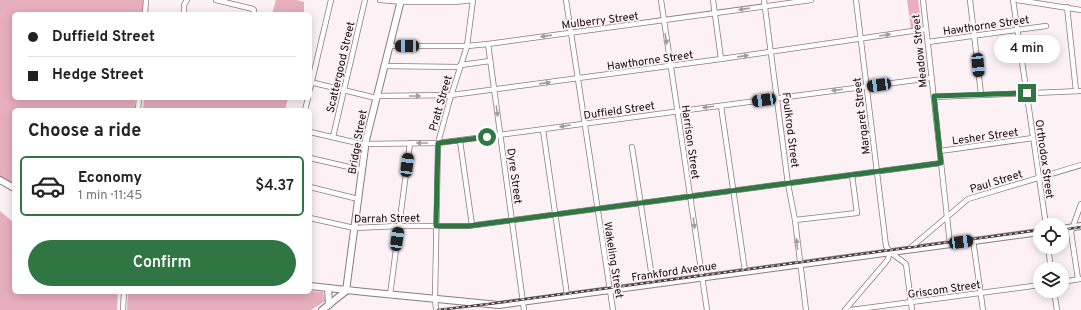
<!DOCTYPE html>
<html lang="en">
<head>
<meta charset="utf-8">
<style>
	:root { --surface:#fff; --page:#f6f6f6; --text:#222; --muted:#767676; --line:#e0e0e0; --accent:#2f7642 }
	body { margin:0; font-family:Overpass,sans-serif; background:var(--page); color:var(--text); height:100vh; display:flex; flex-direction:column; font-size:15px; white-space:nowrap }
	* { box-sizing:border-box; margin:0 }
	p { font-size:13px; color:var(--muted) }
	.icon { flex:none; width:22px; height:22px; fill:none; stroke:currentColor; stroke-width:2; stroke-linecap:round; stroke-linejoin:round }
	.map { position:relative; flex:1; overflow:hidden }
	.panel { position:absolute; left:12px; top:108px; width:300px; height:186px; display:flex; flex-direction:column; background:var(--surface); border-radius:6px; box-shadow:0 2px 10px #0003 }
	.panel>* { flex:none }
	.hud { position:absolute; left:12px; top:12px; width:300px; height:88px; border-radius:6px; box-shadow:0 2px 10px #0003; display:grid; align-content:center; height:88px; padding:0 16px; background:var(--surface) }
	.tools { position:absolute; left:1033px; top:218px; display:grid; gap:8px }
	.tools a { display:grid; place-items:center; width:36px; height:36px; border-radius:50%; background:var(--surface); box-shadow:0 2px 10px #0003; font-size:20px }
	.end { position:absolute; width:18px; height:18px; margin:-9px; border:5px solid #2f7642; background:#fff; box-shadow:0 0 0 2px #fff }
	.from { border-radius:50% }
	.bubble { position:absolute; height:28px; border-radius:14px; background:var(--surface); box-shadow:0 2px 10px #0003; font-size:13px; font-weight:600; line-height:28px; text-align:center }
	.car { position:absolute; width:12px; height:24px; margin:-12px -6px; border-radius:5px; box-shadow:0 0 3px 1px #0007; background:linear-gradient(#222 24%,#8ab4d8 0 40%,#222 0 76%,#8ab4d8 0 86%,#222 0) }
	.hud b { display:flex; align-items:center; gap:14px; height:38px; font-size:15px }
	.hud b+b { border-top:1px solid var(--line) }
	.hud i { width:10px; height:10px; background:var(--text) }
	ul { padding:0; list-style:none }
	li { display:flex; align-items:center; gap:12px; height:60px; margin:0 8px 6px; padding:0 8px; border:2px solid transparent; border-radius:6px }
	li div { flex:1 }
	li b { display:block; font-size:15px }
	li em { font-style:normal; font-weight:600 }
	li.on { border-color:var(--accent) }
	li>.icon { width:36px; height:36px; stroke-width:1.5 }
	h2 { padding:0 16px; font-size:18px; line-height:48px }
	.primary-button { display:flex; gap:8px; margin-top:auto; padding:8px 16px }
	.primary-button a { flex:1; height:46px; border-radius:24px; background:var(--accent); color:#fff; font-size:16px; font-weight:600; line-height:46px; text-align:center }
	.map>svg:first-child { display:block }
	.green { fill:#e7aebe }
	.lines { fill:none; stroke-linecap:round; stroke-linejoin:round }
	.minor-casing { stroke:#8f787e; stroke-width:6 }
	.major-casing { stroke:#8f787e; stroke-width:8 }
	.minor { stroke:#fff; stroke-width:4.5 }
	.major { stroke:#fff; stroke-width:6 }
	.rail-casing { stroke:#463c3f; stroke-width:2.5 }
	.rail { stroke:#fcf1f4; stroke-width:1; stroke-dasharray:3; stroke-linecap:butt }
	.oneway { fill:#a19e9f }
	.route { stroke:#2f7642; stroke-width:5 }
	.labels { text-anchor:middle; stroke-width:3.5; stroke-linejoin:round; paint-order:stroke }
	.street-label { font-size:11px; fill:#150c0f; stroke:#fcf1f4 }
</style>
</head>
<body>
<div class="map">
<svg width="1081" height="310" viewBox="0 0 1081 310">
	<rect width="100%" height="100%" fill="#fcf1f4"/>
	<g class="green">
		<polygon points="0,0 146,0 145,14 14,14 14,98 135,98 135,110 14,110 14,188 0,180"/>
		<polygon points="276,0 297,0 304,2 304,14 272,14"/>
		<polygon points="907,0 918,0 922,27 911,28"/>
		<polygon points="144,98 288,98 285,110 143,110"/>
		<polygon points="0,211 14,223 14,292 118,292 117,310 0,310"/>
		<polygon points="310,291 323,292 325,301 311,310 127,310 128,292"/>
	</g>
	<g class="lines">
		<defs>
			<g id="minor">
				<polyline points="216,0 253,9 254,10 253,14"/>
				<polyline points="380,0 405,2 455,2 473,0"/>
				<polyline points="566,0 613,310"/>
				<polyline points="661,0 707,310"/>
				<polyline points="713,0 721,59"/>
				<polyline points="764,0 788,184 795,220 806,310"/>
				<polyline points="856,0 886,246 890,252 906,264 912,310"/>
				<polyline points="923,0 950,244"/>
				<polyline points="970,0 981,94"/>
				<polyline points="1013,0 1046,225"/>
				<polyline points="1017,0 1081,10"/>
				<polyline points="1067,7 1076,91"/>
				<polyline points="145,14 146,0"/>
				<polyline points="184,14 184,5 187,0"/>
				<polyline points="928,42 1046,26"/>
				<polyline points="488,44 524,310"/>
				<polyline points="390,46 467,46 488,44 811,0"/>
				<polyline points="384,66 458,67 461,65 490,61"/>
				<polyline points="310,82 376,98"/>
				<polyline points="310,89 331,0"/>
				<polyline points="376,96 452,95 721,59 926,29"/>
				<polyline points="934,97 1081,91"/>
				<polyline points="721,106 745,271"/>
				<polyline points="138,110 139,98"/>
				<polyline points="305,110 308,98"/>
				<polyline points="543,130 567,295"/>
				<polyline points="310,132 362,144 438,143 931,78"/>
				<polyline points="333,137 365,0"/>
				<polyline points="460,141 472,225"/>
				<polyline points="632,147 653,284"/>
				<polyline points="940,151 1033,138"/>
				<polyline points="310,158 362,170"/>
				<polyline points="310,187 358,199"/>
				<polyline points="310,218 354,228 399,226 468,226 941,163"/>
				<polyline points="795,220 857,213 852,175"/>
				<polyline points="973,240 983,310"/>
				<polyline points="1048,247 1051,269"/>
				<polyline points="909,249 968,199 1081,165"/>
				<polyline points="1078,279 1071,232 1081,204"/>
				<polyline points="1062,282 1080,279"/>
				<polyline points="1054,291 1057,310"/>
				<polyline points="390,295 410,143"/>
				<polyline points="436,309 435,299 438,143 450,99 467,46 473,0"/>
				<polyline points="123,310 124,292"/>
				<polyline points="845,310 885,263 888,259 890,252"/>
				<polyline points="851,310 1040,285"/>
			</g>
			<g id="major">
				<polyline points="0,180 14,188"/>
				<polyline points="1062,229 1081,226"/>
				<polyline points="310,286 365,292 499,305 1040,232"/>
				<polyline points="328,288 329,305"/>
				<polyline points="346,291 366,140 401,0"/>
				<polyline points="322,310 346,291"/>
			</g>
		</defs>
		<use href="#minor" class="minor-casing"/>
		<use href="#major" class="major-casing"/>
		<use href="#minor" class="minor"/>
		<use href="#major" class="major"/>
		<defs>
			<g id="rail">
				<polyline points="1062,230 1081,227"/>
				<polyline points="438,310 505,302 1040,230"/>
			</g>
		</defs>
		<use href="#rail" class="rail-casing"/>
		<use href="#rail" class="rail"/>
	</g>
	<defs><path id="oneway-solid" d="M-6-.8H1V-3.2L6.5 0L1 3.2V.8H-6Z"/></defs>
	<g class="oneway">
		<use href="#oneway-solid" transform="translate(744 9) rotate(172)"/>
		<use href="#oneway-solid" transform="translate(885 35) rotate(-9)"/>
		<use href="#oneway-solid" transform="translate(546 36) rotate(172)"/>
		<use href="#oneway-solid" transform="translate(666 39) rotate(81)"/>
		<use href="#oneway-solid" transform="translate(743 56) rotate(-8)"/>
		<use href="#oneway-solid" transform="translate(545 83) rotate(-8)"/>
		<use href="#oneway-solid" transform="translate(837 90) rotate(173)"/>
		<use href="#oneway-solid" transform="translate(415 96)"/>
		<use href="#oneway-solid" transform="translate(708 107) rotate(173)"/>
		<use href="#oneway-solid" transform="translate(497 111) rotate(82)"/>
		<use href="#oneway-solid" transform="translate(565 126) rotate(171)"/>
		<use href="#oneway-solid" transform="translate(422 143) rotate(180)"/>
		<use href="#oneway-solid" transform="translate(694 223) rotate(82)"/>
		<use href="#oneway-solid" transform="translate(797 244) rotate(-97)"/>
	</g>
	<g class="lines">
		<polyline class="route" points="487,137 438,143 436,226 468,226 941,163 934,96 1027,93"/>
	</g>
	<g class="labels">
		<g class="street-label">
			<text transform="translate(600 20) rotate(-7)" y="4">Mulberry Street</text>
			<text transform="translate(986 25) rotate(-8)" y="4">Hawthorne Street</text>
			<text transform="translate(919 51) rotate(-96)" y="4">Meadow Street</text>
			<text transform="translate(650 60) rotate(-8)" y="4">Hawthorne Street</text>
			<text transform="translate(340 67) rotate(-77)" y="4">Scattergood Street</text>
			<text transform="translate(440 103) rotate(-74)" y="4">Pratt Street</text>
			<text transform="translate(619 110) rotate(-8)" y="4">Duffield Street</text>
			<text transform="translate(861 116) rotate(-97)" y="4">Margaret Street</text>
			<text transform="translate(791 130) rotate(83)" y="4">Foulkrod Street</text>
			<text transform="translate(985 136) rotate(-8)" y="4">Lesher Street</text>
			<text transform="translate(357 142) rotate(-80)" y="4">Bridge Street</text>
			<text transform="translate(691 142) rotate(82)" y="4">Harrison Street</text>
			<text transform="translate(1045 159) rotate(82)" y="4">Orthodox Street</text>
			<text transform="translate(515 176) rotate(82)" y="4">Dyre Street</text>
			<text transform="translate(996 181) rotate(-17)" y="4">Paul Street</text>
			<text transform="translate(387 218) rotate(-1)" y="4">Darrah Street</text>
			<text transform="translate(614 260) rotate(81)" y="4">Wakeling Street</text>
			<text transform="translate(674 271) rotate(-8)" y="4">Frankford Avenue</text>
			<text transform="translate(944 289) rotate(-8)" y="4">Griscom Street</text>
		</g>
	</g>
</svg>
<div class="tools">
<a><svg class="icon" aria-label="locate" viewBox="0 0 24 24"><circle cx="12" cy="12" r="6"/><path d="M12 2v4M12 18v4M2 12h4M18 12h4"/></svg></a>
<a><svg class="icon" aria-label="layers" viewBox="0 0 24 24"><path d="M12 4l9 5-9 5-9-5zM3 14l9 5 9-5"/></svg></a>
</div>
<i class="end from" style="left:487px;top:137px"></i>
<i class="end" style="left:1027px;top:93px"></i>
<div class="bubble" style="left:994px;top:35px;width:66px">4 min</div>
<i class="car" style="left:407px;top:46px;rotate:270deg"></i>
<i class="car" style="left:978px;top:65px;rotate:175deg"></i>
<i class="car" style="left:879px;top:85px;rotate:262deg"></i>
<i class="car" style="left:764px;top:100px;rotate:262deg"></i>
<i class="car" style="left:407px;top:165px;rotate:7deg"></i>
<i class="car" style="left:397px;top:239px;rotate:8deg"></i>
<i class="car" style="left:961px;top:242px;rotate:82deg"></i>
<div class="hud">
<b><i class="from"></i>Duffield Street</b>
<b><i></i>Hedge Street</b>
</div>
<section class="panel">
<h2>Choose a ride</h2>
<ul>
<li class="on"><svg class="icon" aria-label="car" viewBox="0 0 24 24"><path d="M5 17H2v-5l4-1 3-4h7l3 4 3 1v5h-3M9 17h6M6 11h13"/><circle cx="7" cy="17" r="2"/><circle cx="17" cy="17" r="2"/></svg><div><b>Economy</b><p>1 min · 11:45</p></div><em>$4.37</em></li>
</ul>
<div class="primary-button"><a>Confirm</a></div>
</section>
</div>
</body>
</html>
